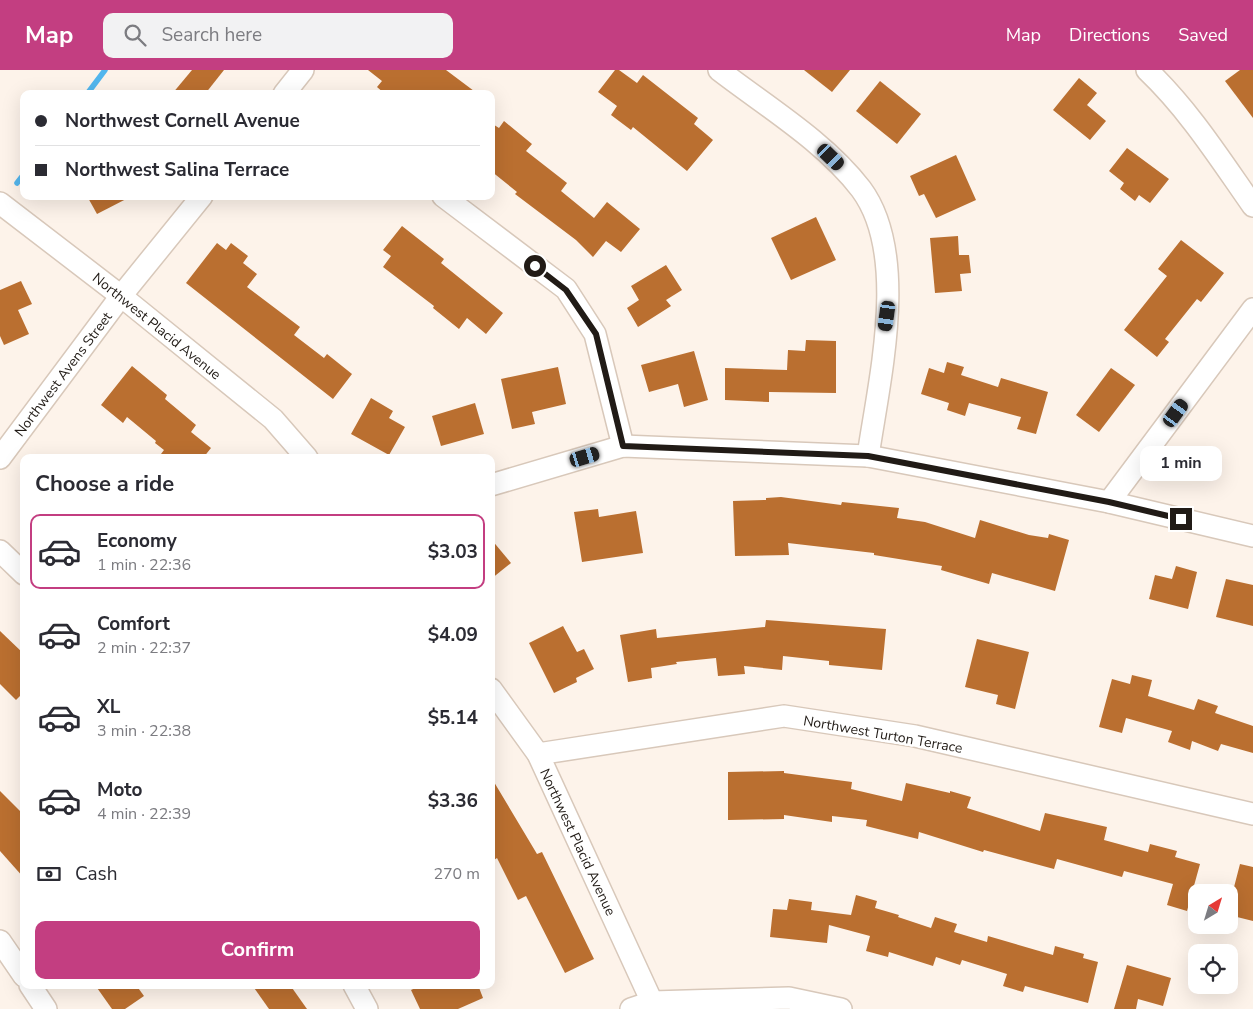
<!DOCTYPE html>
<html lang="en">
<head>
<meta charset="utf-8">
<style>
	:root { --surface:#fff; --page:#f2f2f3; --text:#2b2b33; --muted:#7c7c81; --line:#e1e1e2; --accent:#c33e81 }
	body { margin:0; font-family:"Nunito Sans",sans-serif; background:var(--page); color:var(--text); height:100vh; display:flex; flex-direction:column; font-size:19px; white-space:nowrap }
	* { box-sizing:border-box; margin:0 }
	p { font-size:16px; color:var(--muted) }
	.icon { flex:none; width:28px; height:28px; fill:none; stroke:currentColor; stroke-width:2; stroke-linecap:round; stroke-linejoin:round }
	.map { position:relative; flex:1; overflow:hidden }
	.sheet { position:absolute; left:20px; top:384px; width:475px; height:535px; display:flex; flex-direction:column; background:var(--surface); border-radius:10px; box-shadow:0 5px 20px #0002 }
	.sheet>* { flex:none }
	.guide { position:absolute; left:20px; top:20px; width:475px; height:110px; border-radius:10px; box-shadow:0 5px 20px #0002; display:grid; align-content:center; height:110px; padding:0 15px; background:var(--surface) }
	.needle { width:32px; rotate:38deg }
	.fabs { position:absolute; left:1188px; top:814px; display:grid; gap:10px }
	.fabs a { display:grid; place-items:center; width:50px; height:50px; border-radius:10px; background:var(--surface); box-shadow:0 5px 20px #0002; font-size:25px }
	.end { position:absolute; width:22px; height:22px; margin:-11px; border:6px solid #211b16; background:#fff; box-shadow:0 0 0 2px #fff }
	.from { border-radius:50% }
	.bubble { position:absolute; height:35px; border-radius:10px; background:var(--surface); box-shadow:0 5px 20px #0002; font-size:16px; font-weight:700; line-height:35px; text-align:center }
	.car { position:absolute; width:15px; height:30px; margin:-15px -8px; border-radius:6px; box-shadow:0 0 4px 1px #0007; background:linear-gradient(#222 24%,#8ab4d8 0 40%,#222 0 76%,#8ab4d8 0 86%,#222 0) }
	.guide b { display:flex; align-items:center; gap:18px; height:48px; font-size:19px }
	.guide b+b { border-top:1px solid var(--line) }
	.guide i { width:12px; height:12px; background:var(--text) }
	ul { padding:0; list-style:none }
	li { display:flex; align-items:center; gap:15px; height:75px; margin:0 10px 8px; padding:0 5px; border:2px solid transparent; border-radius:10px }
	li div { flex:1 }
	li b { display:block; font-size:19px }
	li em { font-style:normal; font-weight:700 }
	li.on { border-color:var(--accent) }
	li>.icon { width:45px; height:45px; stroke-width:1.5 }
	h2 { padding:0 15px; font-size:22px; line-height:60px }
	.pay { display:flex; align-items:center; gap:12px; height:55px; padding:0 15px; font-size:19px }
	.pay p { margin-inline-start:auto }
	.primary-button { display:flex; gap:10px; margin-top:auto; padding:10px 15px }
	.primary-button a { flex:1; height:58px; border-radius:10px; background:var(--accent); color:#fff; font-size:20px; font-weight:700; line-height:58px; text-align:center }
	header { display:flex; align-items:center; gap:30px; box-sizing:border-box; height:70px; padding:0 25px; background:var(--accent); color:#fff }
	header strong { font-size:24px }
	nav { display:flex; gap:28px; margin-inline-start:auto; font-size:18px }
	.search { width:350px; height:45px; background:var(--page); display:flex; align-items:center; gap:12px; box-sizing:border-box; padding:0 18px; border-radius:10px; color:var(--muted); font-size:19px }
	.map>svg:first-child { display:block }
	.lines { fill:none; stroke-linecap:round; stroke-linejoin:round }
	.stream { stroke:#53b6ed; stroke-width:5.5 }
	.building { fill:#ba6f30 }
	.minor-casing { stroke:#d8c8ba; stroke-width:24 }
	.minor { stroke:#fff; stroke-width:21 }
	.route { stroke:#211b16; stroke-width:6 }
	.labels { text-anchor:middle; stroke-width:5; stroke-linejoin:round; paint-order:stroke }
	.street-label { font-size:14px; fill:#211b16; stroke:#fff }
</style>
</head>
<body>
<header>
<strong>Map</strong>
<div class="search"><svg class="icon" aria-label="search" viewBox="0 0 24 24"><circle cx="10" cy="10" r="6"/><path d="M15 15l6 6"/></svg>Search here</div>
<nav><a>Map</a><a>Directions</a><a>Saved</a></nav>
</header>
<div class="map">
<svg width="1253" height="939" viewBox="0 0 1253 939">
	<rect width="100%" height="100%" fill="#fdf3ea"/>
	<g class="lines">
		<g class="stream">
			<polyline points="87,24 105,0"/>
			<polyline points="17,113 24,104"/>
		</g>
	</g>
	<g class="building">
		<polygon points="192,0 224,0 205,24 172,24"/>
		<polygon points="368,0 446,0 478,24 385,24 377,17 382,11"/>
		<polygon points="615,0 619,0 637,13 643,5 698,48 694,54 713,70 687,101 633,57 631,60 611,45 617,36 598,22"/>
		<polygon points="804,0 850,0 832,22"/>
		<polygon points="1240,0 1253,0 1253,48 1225,11"/>
		<polygon points="1079,8 1097,23 1087,35 1106,51 1090,70 1053,40"/>
		<polygon points="880,11 921,44 897,74 856,41"/>
		<polygon points="504,51 532,74 526,81 567,113 561,121 594,148 607,132 640,159 621,182 606,171 593,187 576,170 515,124 517,122 491,101 491,53 499,58"/>
		<polygon points="1127,78 1169,109 1150,133 1139,125 1135,131 1120,119 1124,113 1109,101"/>
		<polygon points="956,85 976,130 936,148 924,124 919,126 910,106"/>
		<polygon points="87,126 132,126 97,144"/>
		<polygon points="816,147 836,190 791,210 771,168"/>
		<polygon points="402,156 444,189 441,193 503,243 486,264 467,248 459,259 433,238 434,236 383,197 391,186 383,180"/>
		<polygon points="958,166 959,185 969,185 971,203 960,204 962,221 935,223 930,168"/>
		<polygon points="1181,170 1224,203 1201,232 1197,229 1165,269 1169,272 1157,287 1124,260 1167,206 1158,199"/>
		<polygon points="217,173 226,180 231,173 248,186 243,193 257,204 247,217 300,257 294,265 324,288 327,284 352,304 333,329 186,213"/>
		<polygon points="666,195 682,220 666,230 671,236 638,257 627,238 639,230 631,216"/>
		<polygon points="21,211 32,234 18,240 29,264 4,275 0,266 0,220"/>
		<polygon points="806,270 836,271 836,323 769,322 769,332 725,330 725,298 787,300 788,280 805,281"/>
		<polygon points="694,281 708,330 684,337 678,314 649,322 641,295"/>
		<polygon points="947,292 964,297 961,305 998,317 1001,308 1048,322 1036,364 1017,359 1021,347 969,333 965,346 947,340 949,333 921,324 929,298 944,303"/>
		<polygon points="132,296 167,325 165,329 196,355 191,362 211,378 203,388 158,388 164,380 155,373 156,371 127,347 123,353 101,335"/>
		<polygon points="558,297 566,334 532,342 535,354 512,359 501,309"/>
		<polygon points="1111,298 1135,315 1099,362 1076,345"/>
		<polygon points="371,328 393,341 389,348 405,357 389,385 351,364"/>
		<polygon points="475,333 484,364 441,376 432,346"/>
		<polygon points="781,427 841,435 842,432 899,438 897,448 925,452 975,468 980,450 1029,465 1048,468 1049,464 1069,470 1055,521 992,503 989,514 941,500 942,496 874,485 874,483 788,473 789,485 735,486 733,431 766,430 766,428"/>
		<polygon points="598,439 599,447 636,441 643,483 582,492 574,442"/>
		<polygon points="491,469 511,493 491,509"/>
		<polygon points="1176,496 1197,502 1188,539 1149,529 1155,505 1172,509"/>
		<polygon points="1226,509 1253,515 1253,556 1216,547"/>
		<polygon points="766,550 886,559 882,600 829,595 829,591 783,586 782,600 744,596 745,604 718,606 716,588 676,592 677,594 651,598 652,608 628,612 620,565 656,559 657,568 765,557"/>
		<polygon points="563,556 577,582 584,579 594,599 576,608 577,612 554,623 529,573"/>
		<polygon points="0,561 24,584 24,622 16,630 0,614"/>
		<polygon points="977,569 1029,582 1015,639 996,634 998,625 965,617"/>
		<polygon points="1132,605 1152,610 1148,626 1194,640 1198,629 1218,636 1215,643 1253,656 1253,683 1221,674 1218,681 1192,671 1190,680 1168,672 1172,661 1126,648 1122,663 1099,657 1112,609 1130,614"/>
		<polygon points="784,701 784,703 852,712 851,719 902,731 906,713 950,723 950,721 971,727 967,738 1040,761 1045,743 1107,757 1104,770 1148,782 1150,774 1177,781 1175,787 1200,794 1187,841 1167,835 1173,814 1124,801 1122,807 1057,789 1054,799 984,780 983,782 919,762 918,769 866,756 867,750 832,746 832,752 784,745 784,749 728,750 728,702"/>
		<polygon points="491,707 537,784 542,782 594,889 565,903 526,826 518,830 497,788 491,792"/>
		<polygon points="0,721 24,745 24,808 0,781"/>
		<polygon points="1240,794 1253,797 1253,851 1229,845 1229,820 1233,821"/>
		<polygon points="856,825 877,831 875,838 899,845 898,847 931,858 935,847 957,854 954,862 987,872 988,866 1053,885 1055,876 1084,884 1083,888 1098,892 1088,933 1025,916 1023,922 1003,916 1007,904 962,890 960,895 936,887 933,896 889,882 888,887 866,881 870,866 829,855 827,873 770,867 773,839 787,840 789,829 812,832 811,840 851,845"/>
		<polygon points="1127,895 1171,908 1163,936 1138,929 1136,939 1114,939"/>
		<polygon points="95,915 136,915 144,926 125,939 112,939"/>
		<polygon points="252,915 290,915 307,939 269,939"/>
		<polygon points="422,915 478,915 483,928 458,939 420,939 411,920"/>
	</g>
	<g class="lines">
		<defs>
			<g id="minor">
				<path d="M719,0C767,37 824,71 861,119C910,185 879,310 868,386"/>
				<path d="M1147,0C1189,40 1220,89 1253,136"/>
				<polyline points="284,24 303,0"/>
				<polyline points="443,126 566,219 595,264 623,376"/>
				<polyline points="0,133 121,226 273,349 307,388"/>
				<polyline points="0,388 121,226 202,126"/>
				<polyline points="491,415 623,376 868,386 1109,432 1253,466"/>
				<polyline points="1109,432 1253,239"/>
				<polyline points="0,481 24,504"/>
				<polyline points="491,619 538,684 652,932"/>
				<polyline points="538,684 784,646 915,666 1253,744"/>
				<polyline points="0,871 24,906"/>
				<polyline points="30,915 46,939"/>
				<polyline points="354,915 367,939"/>
				<polyline points="631,939 652,932 789,928 841,939"/>
			</g>
		</defs>
		<use href="#minor" class="minor-casing"/>
		<use href="#minor" class="minor"/>
	</g>
	<g class="lines">
		<polyline class="route" points="535,196 566,220 596,264 623,376 868,386 1109,432 1181,449"/>
	</g>
	<g class="labels">
		<g class="street-label">
			<text transform="translate(157 256) rotate(39)" y="5">Northwest Placid Avenue</text>
			<text transform="translate(63 304) rotate(-53)" y="5">Northwest Avens Street</text>
			<text transform="translate(883 664) rotate(10)" y="5">Northwest Turton Terrace</text>
			<text transform="translate(578 772) rotate(65)" y="5">Northwest Placid Avenue</text>
		</g>
	</g>
</svg>
<div class="fabs">
<a><svg class="needle" viewBox="-14 -14 28 28"><path d="M0-13l5 13h-10z" fill="#e53935"/><path d="M0 13l5-13h-10z" fill="#7c7c81"/></svg></a>
<a><svg class="icon" aria-label="locate" viewBox="0 0 24 24"><circle cx="12" cy="12" r="6"/><path d="M12 2v4M12 18v4M2 12h4M18 12h4"/></svg></a>
</div>
<i class="end from" style="left:535px;top:196px"></i>
<i class="end" style="left:1181px;top:449px"></i>
<div class="bubble" style="left:1140px;top:376px;width:82px">1 min</div>
<i class="car" style="left:831px;top:87px;rotate:134deg"></i>
<i class="car" style="left:887px;top:246px;rotate:188deg"></i>
<i class="car" style="left:1176px;top:343px;rotate:36deg"></i>
<i class="car" style="left:585px;top:387px;rotate:73deg"></i>
<div class="guide">
<b><i class="from"></i>Northwest Cornell Avenue</b>
<b><i></i>Northwest Salina Terrace</b>
</div>
<section class="sheet">
<h2>Choose a ride</h2>
<ul>
<li class="on"><svg class="icon" aria-label="car" viewBox="0 0 24 24"><path d="M5 17H2v-5l4-1 3-4h7l3 4 3 1v5h-3M9 17h6M6 11h13"/><circle cx="7" cy="17" r="2"/><circle cx="17" cy="17" r="2"/></svg><div><b>Economy</b><p>1 min · 22:36</p></div><em>$3.03</em></li>
<li><svg class="icon" aria-label="car" viewBox="0 0 24 24"><path d="M5 17H2v-5l4-1 3-4h7l3 4 3 1v5h-3M9 17h6M6 11h13"/><circle cx="7" cy="17" r="2"/><circle cx="17" cy="17" r="2"/></svg><div><b>Comfort</b><p>2 min · 22:37</p></div><em>$4.09</em></li>
<li><svg class="icon" aria-label="car" viewBox="0 0 24 24"><path d="M5 17H2v-5l4-1 3-4h7l3 4 3 1v5h-3M9 17h6M6 11h13"/><circle cx="7" cy="17" r="2"/><circle cx="17" cy="17" r="2"/></svg><div><b>XL</b><p>3 min · 22:38</p></div><em>$5.14</em></li>
<li><svg class="icon" aria-label="car" viewBox="0 0 24 24"><path d="M5 17H2v-5l4-1 3-4h7l3 4 3 1v5h-3M9 17h6M6 11h13"/><circle cx="7" cy="17" r="2"/><circle cx="17" cy="17" r="2"/></svg><div><b>Moto</b><p>4 min · 22:39</p></div><em>$3.36</em></li>
</ul>
<div class="pay"><svg class="icon" aria-label="cash" viewBox="0 0 24 24"><path d="M3 7h18v10H3z"/><circle cx="12" cy="12" r="2"/></svg>Cash<p>270 m</p></div>
<div class="primary-button"><a>Confirm</a></div>
</section>
</div>
</body>
</html>
